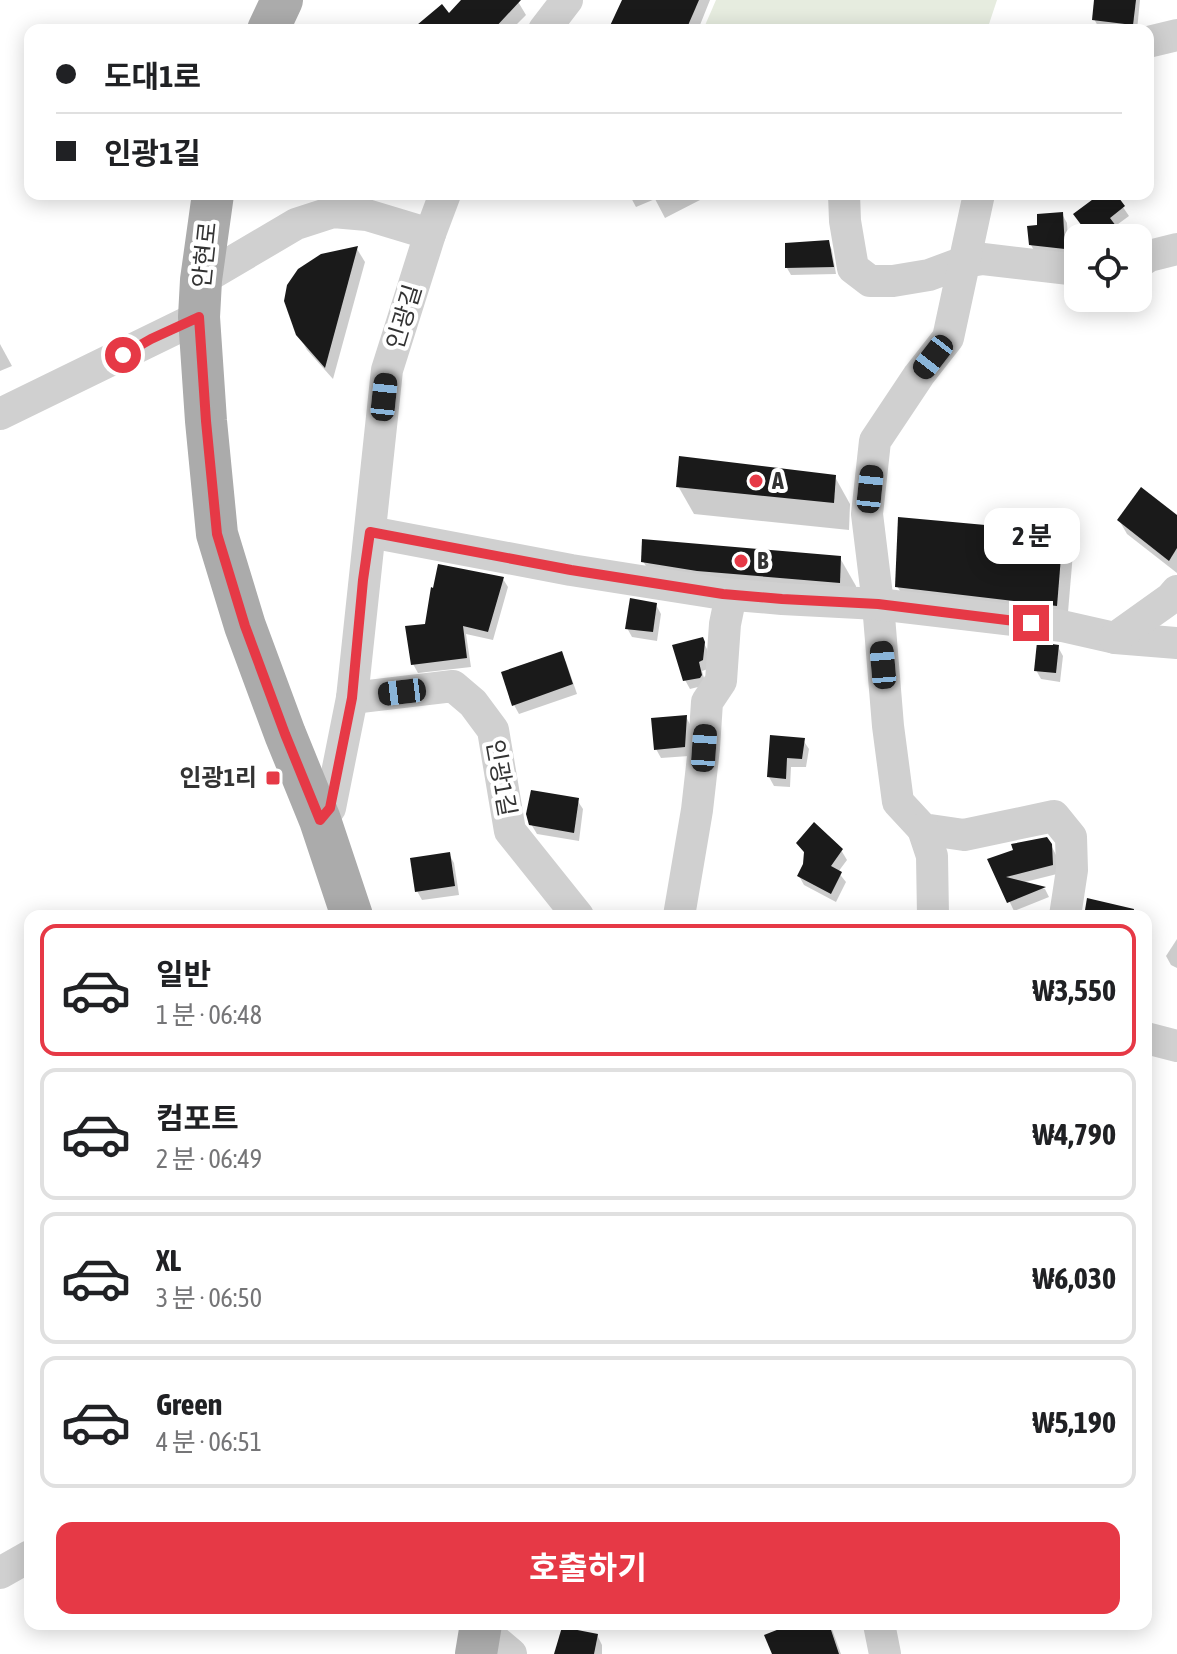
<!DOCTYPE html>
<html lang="ko">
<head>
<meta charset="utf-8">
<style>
	:root { --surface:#fff; --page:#f6f6f6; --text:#202124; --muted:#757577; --line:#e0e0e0; --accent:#e63946 }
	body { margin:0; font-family:"Asap Condensed","Noto Sans KR",sans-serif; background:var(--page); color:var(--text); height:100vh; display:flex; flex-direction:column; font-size:30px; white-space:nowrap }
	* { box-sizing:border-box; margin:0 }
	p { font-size:26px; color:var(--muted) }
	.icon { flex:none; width:44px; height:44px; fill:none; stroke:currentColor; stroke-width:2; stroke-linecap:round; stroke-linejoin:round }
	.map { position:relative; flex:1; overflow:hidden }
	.details { position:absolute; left:24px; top:910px; width:1128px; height:720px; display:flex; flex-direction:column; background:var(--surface); border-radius:16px; box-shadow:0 4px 20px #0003 }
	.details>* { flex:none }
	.hud { position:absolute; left:24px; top:24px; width:1130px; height:176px; border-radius:16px; box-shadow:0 4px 20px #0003; display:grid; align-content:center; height:176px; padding:0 32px; background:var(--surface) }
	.buttons { position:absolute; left:1064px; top:224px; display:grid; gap:16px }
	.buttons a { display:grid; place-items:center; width:88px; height:88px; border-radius:16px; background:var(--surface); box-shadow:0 4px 20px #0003; font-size:40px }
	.end { position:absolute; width:36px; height:36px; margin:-18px; border:10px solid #e63946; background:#fff; box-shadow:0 0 0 4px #fff }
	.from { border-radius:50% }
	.bubble { position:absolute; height:56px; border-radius:16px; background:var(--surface); box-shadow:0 4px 20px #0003; font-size:26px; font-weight:700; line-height:56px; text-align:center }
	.car { position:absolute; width:24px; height:48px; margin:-24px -12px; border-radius:10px; box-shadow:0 0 6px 2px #0007; background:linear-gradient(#222 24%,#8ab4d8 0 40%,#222 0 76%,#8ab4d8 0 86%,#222 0) }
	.hud b { display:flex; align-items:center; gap:28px; height:76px; font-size:30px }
	.hud b+b { border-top:2px solid var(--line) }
	.hud i { width:20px; height:20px; background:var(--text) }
	ul { padding:14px 0 0; list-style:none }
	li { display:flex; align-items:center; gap:24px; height:132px; margin:0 16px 12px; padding:0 16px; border:4px solid var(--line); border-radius:16px }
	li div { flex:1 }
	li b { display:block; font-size:30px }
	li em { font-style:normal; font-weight:700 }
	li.selected { border-color:var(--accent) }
	li>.icon { width:72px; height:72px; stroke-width:1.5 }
	.button { display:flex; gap:16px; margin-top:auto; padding:16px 32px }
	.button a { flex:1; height:92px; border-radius:16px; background:var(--accent); color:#fff; font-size:32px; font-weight:700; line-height:92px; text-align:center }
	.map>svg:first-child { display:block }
	.green { fill:#e6ecdf }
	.shadow { fill:#0003 }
	.building { fill:#1a1a1a }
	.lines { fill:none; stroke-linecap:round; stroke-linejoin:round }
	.minor { stroke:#d0d0d0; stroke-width:32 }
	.major { stroke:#ababab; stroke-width:42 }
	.route { stroke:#e63946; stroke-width:10 }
	.poi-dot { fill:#e63946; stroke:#fff; stroke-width:3 }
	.labels { text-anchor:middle; stroke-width:8; stroke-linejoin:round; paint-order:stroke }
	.street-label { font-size:24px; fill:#333; stroke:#fff }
	.poi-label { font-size:24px; font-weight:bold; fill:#333; stroke:#fff; text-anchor:start }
</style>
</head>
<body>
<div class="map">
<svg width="1177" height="1654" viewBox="0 0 1177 1654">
	<rect width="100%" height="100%" fill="#fff"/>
	<polygon class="green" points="716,0 997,0 987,30 703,30"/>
	<g class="shadow">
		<polygon points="464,0 517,0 526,15 511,30 414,30 449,16"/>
		<polygon points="652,0 710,0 698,30 610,30"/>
		<polygon points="1096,0 1140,0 1137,30 1099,28 1094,19"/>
		<polygon points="629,194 696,194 700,200 665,218 655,199 636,207"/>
		<polygon points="1103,194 1114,194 1129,216 1114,227 1121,238 1092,238"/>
		<polygon points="1062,214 1067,223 1069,258 1036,254 1031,245 1039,227"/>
		<polygon points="828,242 832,250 836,274 791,275 787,268"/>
		<polygon points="357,249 365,262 333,379 307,350 298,334"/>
		<polygon points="0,344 12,366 0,371"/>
		<polygon points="835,477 850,504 849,530 694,514 678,486"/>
		<polygon points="1177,517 1177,573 1127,534 1119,520"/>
		<polygon points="1062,534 1073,553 1067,624 908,605 897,586"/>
		<polygon points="840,558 856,586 855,610 659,589 643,561"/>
		<polygon points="503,579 508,587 493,640 466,634 471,667 418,673 413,664"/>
		<polygon points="656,605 661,614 657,641 632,637 627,628"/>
		<polygon points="702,640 707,649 708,669 702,671 706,685 690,689 685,680"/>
		<polygon points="1058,647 1063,656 1060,682 1041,679 1036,670"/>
		<polygon points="561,653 566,662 577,694 519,714 514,705"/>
		<polygon points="686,717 691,726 689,756 661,758 656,749"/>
		<polygon points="803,740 809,749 806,767 791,767 790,787 774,786 769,777"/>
		<polygon points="577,800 583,809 579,841 537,834 531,824"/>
		<polygon points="798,844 841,850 847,860 838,872 846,882 836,902 804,885 799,876 805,865 806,855"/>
		<polygon points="1051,845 1056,855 1057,874 1021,883 1045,889 1049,897 1014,911 990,861"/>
		<polygon points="449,854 454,863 459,895 422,900 417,891"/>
		<polygon points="546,910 552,916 537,916"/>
		<polygon points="1177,939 1177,968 1171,965 1166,956"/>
		<polygon points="798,1624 830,1624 841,1654 774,1654"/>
		<polygon points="597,1635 602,1645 602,1654 556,1654"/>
	</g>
	<g class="building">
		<polygon points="461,0 521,0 493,30 411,30 442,4 449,13"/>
		<polygon points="622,0 699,0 686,30 608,30"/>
		<polygon points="1094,0 1136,0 1133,25 1092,20"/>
		<polygon points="1100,194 1116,194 1125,206 1110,218 1125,238 1091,238 1073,214"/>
		<polygon points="1063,212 1065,249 1029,245 1027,226 1037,225 1037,214"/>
		<polygon points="829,240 834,267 785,268 785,243"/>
		<polygon points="358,246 325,368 296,335 284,301 287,285 298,269 321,254"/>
		<polygon points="679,456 836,475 834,503 676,487"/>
		<polygon points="1141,487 1177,515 1177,548 1169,561 1117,520"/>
		<polygon points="898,517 1063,532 1057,606 895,587"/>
		<polygon points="642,539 841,556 840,583 697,571 641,562"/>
		<polygon points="438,564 504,577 488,632 463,626 467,658 411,665 405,626 425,624 431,587 433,588"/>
		<polygon points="630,598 657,603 653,632 625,629"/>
		<polygon points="703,637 705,642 703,660 699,662 702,675 700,678 683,681 672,645"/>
		<polygon points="1037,642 1059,645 1056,673 1034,671"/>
		<polygon points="562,651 573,684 512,706 501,672"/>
		<polygon points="687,715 685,747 654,750 651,718"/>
		<polygon points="770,735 805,738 802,759 787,758 786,779 767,777"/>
		<polygon points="531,790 579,798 574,833 529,825 526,814"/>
		<polygon points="814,822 843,849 831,866 842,872 831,894 797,876 803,864 804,852 796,843"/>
		<polygon points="1047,837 1052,844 1053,865 1006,877 1046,887 1007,903 987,859 1013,850 1011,844"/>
		<polygon points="450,852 455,886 415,892 410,858"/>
		<polygon points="1087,898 1134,909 1133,916 1084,916"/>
		<polygon points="792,1624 829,1624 839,1654 772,1654 764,1635"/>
		<polygon points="562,1627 598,1634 594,1654 554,1654"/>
	</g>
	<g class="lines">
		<g class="minor">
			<polyline points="544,30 567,0"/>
			<polyline points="1148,42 1177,35"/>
			<polyline points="844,194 845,221 853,268 870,281 893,281 929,275 964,262 983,259 1078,270"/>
			<polyline points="979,194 948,338 919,375 875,441 867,514 878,604 888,726 898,802 923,829 964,835 1054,816 1071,837 1072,870 1065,916"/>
			<polyline points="1138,263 1149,256 1177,249"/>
			<polyline points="201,280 296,224 333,212 367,215 430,234"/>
			<polyline points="0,414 199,317"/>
			<polyline points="370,532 571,570 723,594 782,599 878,604 1062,626 1115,638 1177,643"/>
			<polyline points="1115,638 1171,598 1177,591"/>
			<polyline points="352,698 453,686 473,703 493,730 510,831 578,916"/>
			<polyline points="320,820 330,808 352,698 387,370 430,234 445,194"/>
			<polyline points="923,829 932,856 933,916"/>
			<polyline points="679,916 697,810 704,748 707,702 721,681 725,624 731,595"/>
			<polyline points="1146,1038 1177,1046"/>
			<polyline points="0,1573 30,1556"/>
			<polyline points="879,1624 885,1654"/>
			<polyline points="480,1628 511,1654"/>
		</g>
		<g class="major">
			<polyline points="268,30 282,0"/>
			<polyline points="213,194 201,280 199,317 206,421 217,534 245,626 285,734 320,820 352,916"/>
			<polyline points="476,1654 481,1624"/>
		</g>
	</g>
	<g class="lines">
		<polyline class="route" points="123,355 151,339 199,317 206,421 217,534 245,626 285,734 320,820 330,808 352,698 363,580 370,532 571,570 723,594 782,599 878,604 1031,623"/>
	</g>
	<g class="poi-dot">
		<circle cx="756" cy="481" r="8"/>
		<circle cx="741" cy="561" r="8"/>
		<rect x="265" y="770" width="16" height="16" rx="4"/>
	</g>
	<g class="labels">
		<g class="street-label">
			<text transform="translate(205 255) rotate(-84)" y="8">안현로</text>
			<text transform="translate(404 317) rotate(-73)" y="8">인광길</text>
			<text transform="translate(501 778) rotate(80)" y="8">인광1길</text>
		</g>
		<g class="poi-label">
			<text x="772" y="489">A</text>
			<text x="757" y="569">B</text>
			<text x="257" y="786" text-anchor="end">인광1리</text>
		</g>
	</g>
</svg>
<div class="buttons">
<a><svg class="icon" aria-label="locate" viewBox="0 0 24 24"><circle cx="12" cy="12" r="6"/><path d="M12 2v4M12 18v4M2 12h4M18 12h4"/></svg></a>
</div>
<i class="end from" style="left:123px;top:355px"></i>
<i class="end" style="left:1031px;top:623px"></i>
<div class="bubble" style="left:984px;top:508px;width:96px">2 분</div>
<i class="car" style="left:933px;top:357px;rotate:218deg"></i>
<i class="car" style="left:384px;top:397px;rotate:6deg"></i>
<i class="car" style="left:870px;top:489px;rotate:6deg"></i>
<i class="car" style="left:883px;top:665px;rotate:355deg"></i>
<i class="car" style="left:402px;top:692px;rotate:263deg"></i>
<i class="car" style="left:704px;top:748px;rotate:4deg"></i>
<div class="hud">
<b><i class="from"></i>도대1로</b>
<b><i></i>인광1길</b>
</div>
<section class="details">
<ul>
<li class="selected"><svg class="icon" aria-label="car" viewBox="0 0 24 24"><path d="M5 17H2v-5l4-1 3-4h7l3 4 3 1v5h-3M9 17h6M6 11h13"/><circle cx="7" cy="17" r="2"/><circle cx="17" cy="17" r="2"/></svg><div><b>일반</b><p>1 분 · 06:48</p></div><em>₩3,550</em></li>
<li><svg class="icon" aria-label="car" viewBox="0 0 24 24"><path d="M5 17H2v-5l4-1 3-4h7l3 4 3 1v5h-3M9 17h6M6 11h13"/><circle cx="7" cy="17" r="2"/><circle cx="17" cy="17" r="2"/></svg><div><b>컴포트</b><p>2 분 · 06:49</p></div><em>₩4,790</em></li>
<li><svg class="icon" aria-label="car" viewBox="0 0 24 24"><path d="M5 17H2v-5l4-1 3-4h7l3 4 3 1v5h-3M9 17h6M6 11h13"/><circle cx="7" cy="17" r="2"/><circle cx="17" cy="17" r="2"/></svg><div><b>XL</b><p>3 분 · 06:50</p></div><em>₩6,030</em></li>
<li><svg class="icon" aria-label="car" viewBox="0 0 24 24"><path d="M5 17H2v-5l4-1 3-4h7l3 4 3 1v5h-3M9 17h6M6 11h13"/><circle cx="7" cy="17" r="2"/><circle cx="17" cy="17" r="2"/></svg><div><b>Green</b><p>4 분 · 06:51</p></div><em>₩5,190</em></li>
</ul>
<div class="button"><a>호출하기</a></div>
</section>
</div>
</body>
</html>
